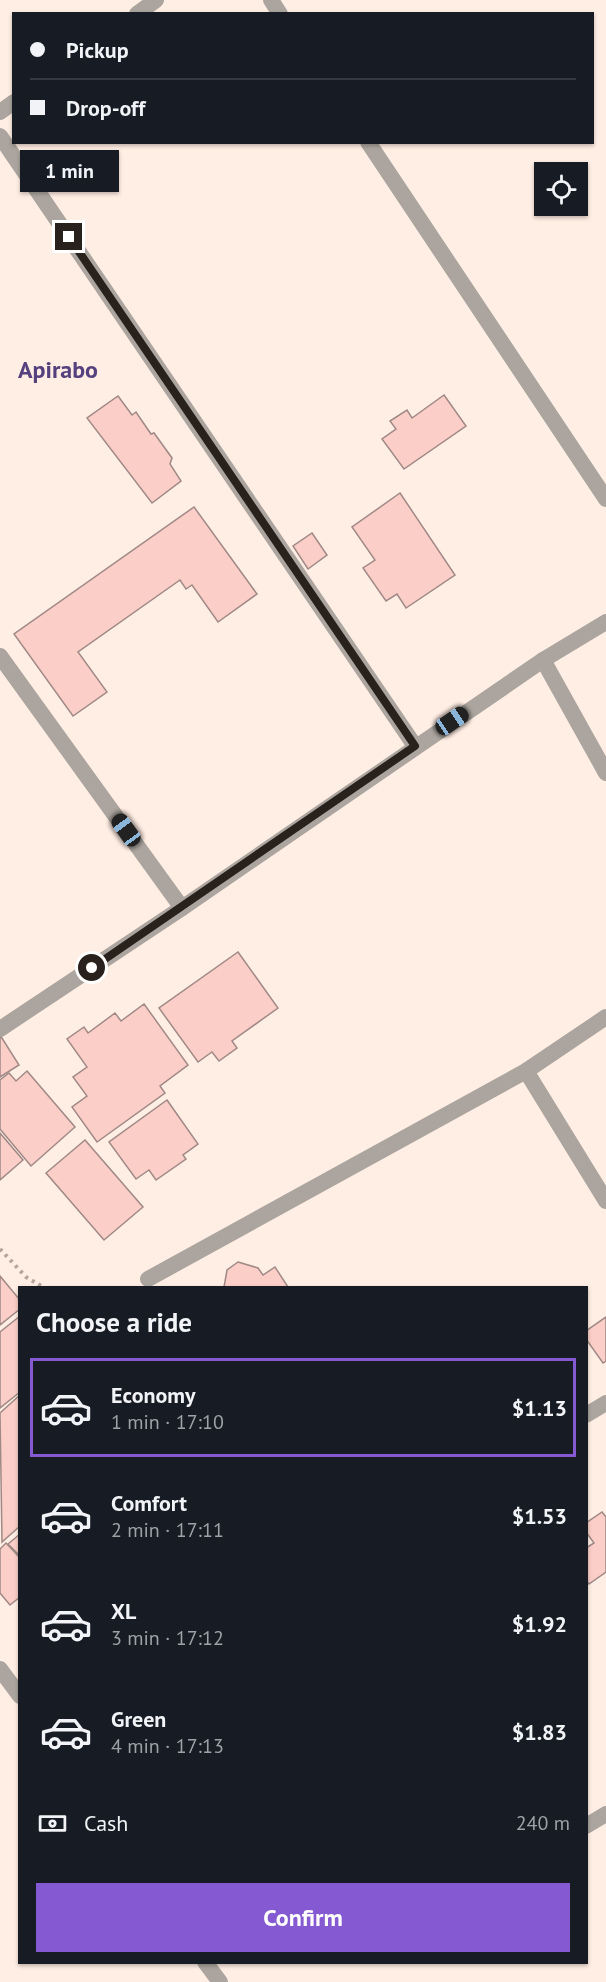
<!DOCTYPE html>
<html lang="en">
<head>
<meta charset="utf-8">
<style>
	:root { --surface:#171b24; --page:#242831; --text:#f1f3f6; --muted:#9ea1a6; --line:#363941; --accent:#8559d2 }
	body { margin:0; font-family:"PT Sans",sans-serif; background:var(--page); color:var(--text); height:100vh; display:flex; flex-direction:column; font-size:22px; white-space:nowrap }
	* { box-sizing:border-box; margin:0 }
	p { font-size:20px; color:var(--muted) }
	.icon { flex:none; width:33px; height:33px; fill:none; stroke:currentColor; stroke-width:2; stroke-linecap:round; stroke-linejoin:round }
	.map { position:relative; flex:1; overflow:hidden }
	.panel { position:absolute; left:18px; top:1286px; width:570px; height:678px; display:flex; flex-direction:column; background:var(--surface); border-radius:0px; box-shadow:0 2px 4px #0004 }
	.panel>* { flex:none }
	.guide { position:absolute; left:12px; top:12px; width:582px; height:132px; border-radius:0px; box-shadow:0 2px 4px #0004; display:grid; align-content:center; height:132px; padding:0 18px; background:var(--surface) }
	.fabs { position:absolute; left:534px; top:162px; display:grid; gap:12px }
	.fabs a { display:grid; place-items:center; width:54px; height:54px; border-radius:0px; background:var(--surface); box-shadow:0 2px 4px #0004; font-size:30px }
	.end { position:absolute; width:27px; height:27px; margin:-14px; border:8px solid #28211c; background:#fff; box-shadow:0 0 0 3px #fff }
	.from { border-radius:50% }
	.bubble { position:absolute; height:42px; border-radius:0px; background:var(--surface); box-shadow:0 2px 4px #0004; font-size:20px; font-weight:700; line-height:42px; text-align:center }
	.car { position:absolute; width:18px; height:36px; margin:-18px -9px; border-radius:8px; box-shadow:0 0 4px 2px #0007; background:linear-gradient(#222 24%,#8ab4d8 0 40%,#222 0 76%,#8ab4d8 0 86%,#222 0) }
	.guide b { display:flex; align-items:center; gap:21px; height:57px; font-size:22px }
	.guide b+b { border-top:2px solid var(--line) }
	.guide i { width:15px; height:15px; background:var(--text) }
	ul { padding:0; list-style:none }
	li { display:flex; align-items:center; gap:18px; height:99px; margin:0 12px 9px; padding:0 6px; border:3px solid transparent; border-radius:0px }
	li div { flex:1 }
	li b { display:block; font-size:22px }
	li em { font-style:normal; font-weight:700 }
	li.active { border-color:var(--accent) }
	li>.icon { width:54px; height:54px; stroke-width:1.5 }
	h2 { padding:0 18px; font-size:27px; line-height:72px }
	.pay { display:flex; align-items:center; gap:15px; height:66px; padding:0 18px; font-size:22px }
	.pay p { margin-inline-start:auto }
	.action { display:flex; gap:12px; margin-top:auto; padding:12px 18px }
	.action a { flex:1; height:69px; border-radius:0px; background:var(--accent); color:#fff; font-size:24px; font-weight:700; line-height:69px; text-align:center }
	.map>svg:first-child { display:block }
	.building { fill:#fbcec8; stroke:#a08986; stroke-width:1.5 }
	.lines { fill:none; stroke-linecap:round; stroke-linejoin:round }
	.path { stroke:#b4a69e; stroke-width:4; stroke-dasharray:3 4.5; stroke-linecap:butt }
	.minor { stroke:#aca59f; stroke-width:16 }
	.route { stroke:#28211c; stroke-width:8 }
	.labels { text-anchor:middle; stroke-width:6; stroke-linejoin:round; paint-order:stroke }
	.district-label { font-size:24px; font-weight:bold; fill:#55417e; stroke:#ffeee4 }
</style>
</head>
<body>
<div class="map">
<svg width="606" height="1982" viewBox="0 0 606 1982">
	<rect width="100%" height="100%" fill="#ffeee4"/>
	<g class="building">
		<polygon points="444,395 466,426 404,469 382,439 396,429 390,421 407,410 412,418"/>
		<polygon points="118,396 132,415 136,412 151,434 154,433 172,458 170,464 181,481 152,503 87,418"/>
		<polygon points="400,493 455,575 406,608 397,594 386,601 363,568 375,560 352,527"/>
		<polygon points="194,507 257,594 218,622 192,585 186,589 180,580 78,652 107,692 73,716 14,634"/>
		<polygon points="312,533 327,555 308,569 293,546"/>
		<polygon points="238,952 278,1008 232,1041 237,1048 219,1061 212,1052 198,1062 159,1008"/>
		<polygon points="144,1004 188,1065 160,1086 165,1093 97,1142 72,1107 87,1096 73,1077 87,1067 67,1039 84,1027 88,1033 115,1013 121,1021"/>
		<polygon points="0,1035 19,1065 0,1077"/>
		<polygon points="27,1071 75,1127 31,1166 0,1129 0,1080 9,1073 16,1081"/>
		<polygon points="167,1100 198,1144 183,1155 186,1159 156,1180 149,1170 136,1179 109,1142"/>
		<polygon points="0,1133 23,1160 0,1180"/>
		<polygon points="85,1140 143,1207 104,1240 46,1173"/>
		<polygon points="238,1262 258,1268 263,1275 275,1267 288,1287 224,1287 227,1270"/>
		<polygon points="0,1276 20,1300 20,1309 0,1325"/>
		<polygon points="20,1316 20,1392 0,1408 0,1332"/>
		<polygon points="606,1317 606,1361 603,1363 586,1339 586,1331"/>
		<polygon points="20,1395 20,1526 2,1542 0,1413"/>
		<polygon points="602,1512 606,1517 606,1572 589,1584 586,1580 586,1548 594,1543 586,1532 586,1523"/>
		<polygon points="20,1534 20,1556 8,1544"/>
		<polygon points="6,1543 20,1558 20,1597 10,1605 0,1593 0,1549"/>
	</g>
	<g class="lines">
		<polyline class="path" points="0,1249 26,1277 43,1287"/>
		<g class="minor">
			<polyline points="271,0 280,14"/>
			<polyline points="137,14 156,0"/>
			<polyline points="0,112 14,102"/>
			<polyline points="0,136 415,746"/>
			<polyline points="368,142 606,499"/>
			<polyline points="0,656 182,908"/>
			<polyline points="543,660 606,773"/>
			<polyline points="0,1029 182,908 543,660 606,622"/>
			<polyline points="526,1071 606,1201"/>
			<polyline points="148,1279 526,1071 606,1017"/>
			<polyline points="586,1415 606,1403"/>
			<polyline points="0,1669 20,1696"/>
			<polyline points="586,1826 606,1814"/>
			<polyline points="205,1962 220,1982"/>
		</g>
	</g>
	<g class="lines">
		<polyline class="route" points="69,237 415,746 92,968"/>
	</g>
	<g class="labels">
		<g class="district-label">
			<text x="58" y="378">Apirabo</text>
		</g>
	</g>
</svg>
<div class="fabs">
<a><svg class="icon" aria-label="locate" viewBox="0 0 24 24"><circle cx="12" cy="12" r="6"/><path d="M12 2v4M12 18v4M2 12h4M18 12h4"/></svg></a>
</div>
<i class="end from" style="left:92px;top:968px"></i>
<i class="end" style="left:69px;top:237px"></i>
<div class="bubble" style="left:20px;top:150px;width:99px">1 min</div>
<i class="car" style="left:452px;top:721px;rotate:56deg"></i>
<i class="car" style="left:126px;top:830px;rotate:324deg"></i>
<div class="guide">
<b><i class="from"></i>Pickup</b>
<b><i></i>Drop-off</b>
</div>
<section class="panel">
<h2>Choose a ride</h2>
<ul>
<li class="active"><svg class="icon" aria-label="car" viewBox="0 0 24 24"><path d="M5 17H2v-5l4-1 3-4h7l3 4 3 1v5h-3M9 17h6M6 11h13"/><circle cx="7" cy="17" r="2"/><circle cx="17" cy="17" r="2"/></svg><div><b>Economy</b><p>1 min · 17:10</p></div><em>$1.13</em></li>
<li><svg class="icon" aria-label="car" viewBox="0 0 24 24"><path d="M5 17H2v-5l4-1 3-4h7l3 4 3 1v5h-3M9 17h6M6 11h13"/><circle cx="7" cy="17" r="2"/><circle cx="17" cy="17" r="2"/></svg><div><b>Comfort</b><p>2 min · 17:11</p></div><em>$1.53</em></li>
<li><svg class="icon" aria-label="car" viewBox="0 0 24 24"><path d="M5 17H2v-5l4-1 3-4h7l3 4 3 1v5h-3M9 17h6M6 11h13"/><circle cx="7" cy="17" r="2"/><circle cx="17" cy="17" r="2"/></svg><div><b>XL</b><p>3 min · 17:12</p></div><em>$1.92</em></li>
<li><svg class="icon" aria-label="car" viewBox="0 0 24 24"><path d="M5 17H2v-5l4-1 3-4h7l3 4 3 1v5h-3M9 17h6M6 11h13"/><circle cx="7" cy="17" r="2"/><circle cx="17" cy="17" r="2"/></svg><div><b>Green</b><p>4 min · 17:13</p></div><em>$1.83</em></li>
</ul>
<div class="pay"><svg class="icon" aria-label="cash" viewBox="0 0 24 24"><path d="M3 7h18v10H3z"/><circle cx="12" cy="12" r="2"/></svg>Cash<p>240 m</p></div>
<div class="action"><a>Confirm</a></div>
</section>
</div>
</body>
</html>
